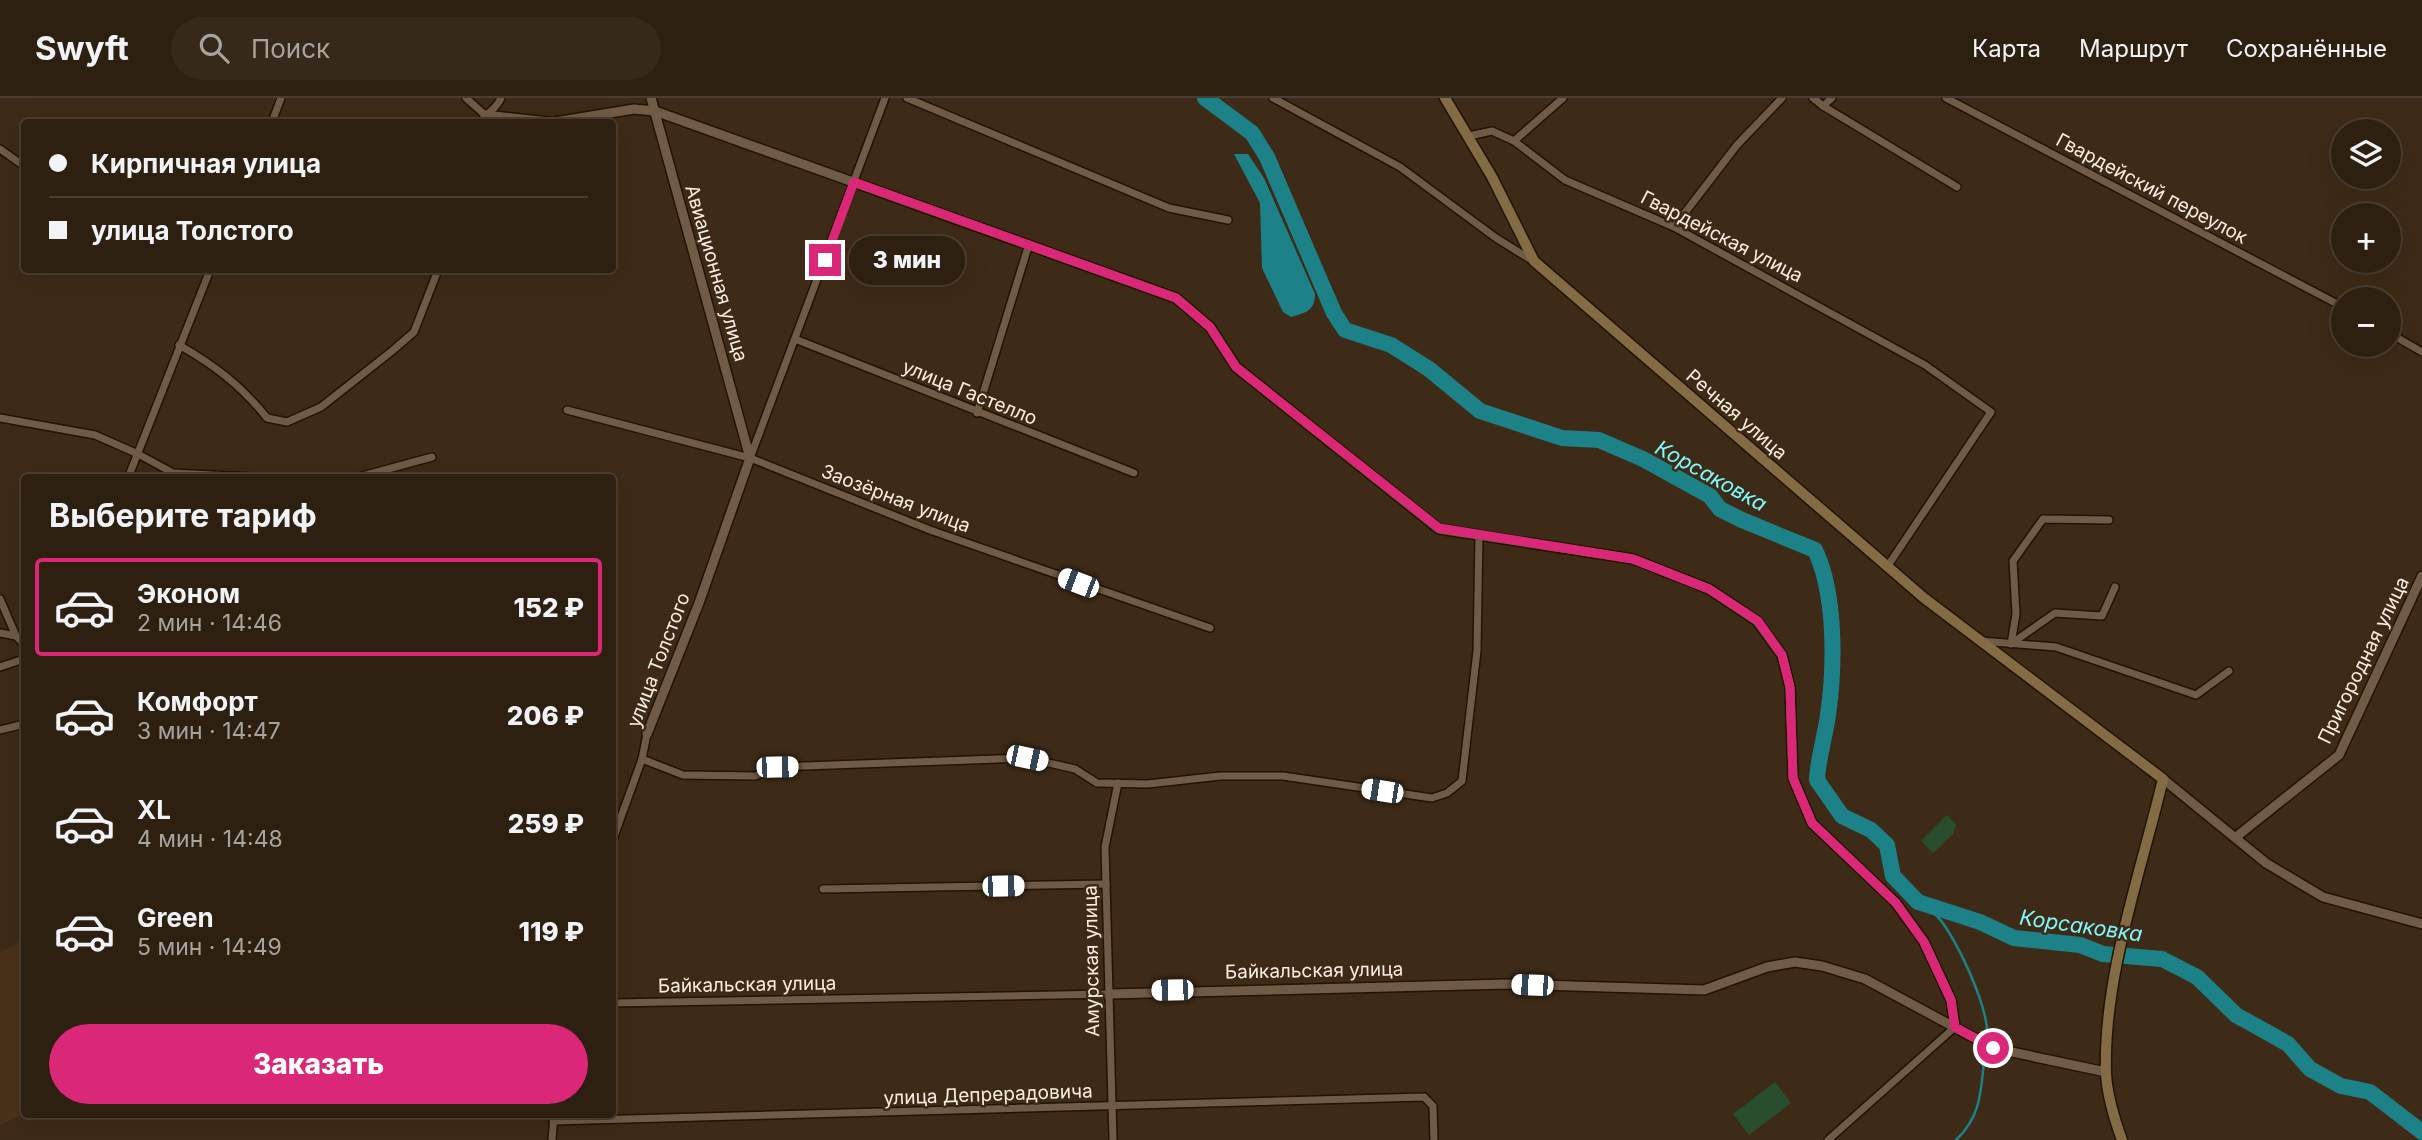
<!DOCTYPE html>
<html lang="ru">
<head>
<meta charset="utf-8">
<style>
	:root { --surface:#2e2011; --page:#36281a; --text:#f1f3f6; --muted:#a7a39f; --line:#493e31; --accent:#db2777 }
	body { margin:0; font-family:Inter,sans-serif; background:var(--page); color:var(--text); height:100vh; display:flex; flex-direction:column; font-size:26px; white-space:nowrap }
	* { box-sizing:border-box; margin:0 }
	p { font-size:23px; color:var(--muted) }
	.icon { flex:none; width:38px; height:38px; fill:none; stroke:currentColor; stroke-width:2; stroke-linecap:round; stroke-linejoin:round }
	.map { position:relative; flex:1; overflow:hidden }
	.panel { position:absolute; left:21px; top:376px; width:595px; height:644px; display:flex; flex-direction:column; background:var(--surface); border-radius:7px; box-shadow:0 7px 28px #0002,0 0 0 2px var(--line) }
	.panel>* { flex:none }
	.top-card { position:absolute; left:21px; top:21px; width:595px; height:154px; border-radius:7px; box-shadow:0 7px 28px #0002,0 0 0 2px var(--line); display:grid; align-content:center; height:154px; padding:0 28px; background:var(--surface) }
	.buttons { position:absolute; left:2331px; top:21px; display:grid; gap:14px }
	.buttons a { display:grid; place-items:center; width:70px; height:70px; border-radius:50%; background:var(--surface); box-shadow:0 7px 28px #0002,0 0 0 2px var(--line); font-size:35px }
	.end { position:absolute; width:32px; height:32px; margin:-16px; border:9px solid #db2777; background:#fff; box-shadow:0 0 0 4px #fff }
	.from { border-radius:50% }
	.bubble { position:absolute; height:49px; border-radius:24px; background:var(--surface); box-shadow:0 7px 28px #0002,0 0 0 2px var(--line); font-size:23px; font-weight:800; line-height:49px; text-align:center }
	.car { position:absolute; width:21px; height:42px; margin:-21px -10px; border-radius:9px; box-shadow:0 0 5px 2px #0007; background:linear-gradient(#fff 24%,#345 0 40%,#fff 0 76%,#345 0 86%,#fff 0) }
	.top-card b { display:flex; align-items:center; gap:24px; height:66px; font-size:26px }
	.top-card b+b { border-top:2px solid var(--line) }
	.top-card i { width:18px; height:18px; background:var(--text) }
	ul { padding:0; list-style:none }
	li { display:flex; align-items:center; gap:21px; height:98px; margin:0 14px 10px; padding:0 14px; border:4px solid transparent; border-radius:7px }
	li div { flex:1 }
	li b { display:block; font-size:26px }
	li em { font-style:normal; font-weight:800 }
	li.active { border-color:var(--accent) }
	li>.icon { width:63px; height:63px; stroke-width:1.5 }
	h2 { padding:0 28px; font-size:32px; line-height:84px }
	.primary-button { display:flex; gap:14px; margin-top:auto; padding:14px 28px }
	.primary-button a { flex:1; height:80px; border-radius:42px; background:var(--accent); color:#fff; font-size:28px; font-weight:800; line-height:80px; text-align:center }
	header { display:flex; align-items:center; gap:42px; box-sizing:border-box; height:98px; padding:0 35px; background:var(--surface); border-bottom:2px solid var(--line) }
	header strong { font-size:33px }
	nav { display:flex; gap:38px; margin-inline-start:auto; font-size:24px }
	.search { width:490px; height:63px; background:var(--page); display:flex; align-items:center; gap:18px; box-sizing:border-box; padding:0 24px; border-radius:38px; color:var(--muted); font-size:26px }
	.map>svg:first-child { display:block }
	.built { fill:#493218 }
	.green { fill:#284d2f }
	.water { fill:#1d8287 }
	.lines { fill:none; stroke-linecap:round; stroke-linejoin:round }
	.stream { stroke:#1d8287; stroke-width:2.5 }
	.river { stroke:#1d8287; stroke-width:16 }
	.minor-casing { stroke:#231302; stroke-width:10 }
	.tertiary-casing { stroke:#231302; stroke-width:12 }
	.secondary-casing { stroke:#231302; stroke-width:13 }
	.minor { stroke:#6f5b46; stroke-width:7 }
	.tertiary { stroke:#6f5b46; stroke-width:9 }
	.secondary { stroke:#836c44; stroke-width:10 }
	.route { stroke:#db2777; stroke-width:9 }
	.labels { text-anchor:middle; stroke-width:5; stroke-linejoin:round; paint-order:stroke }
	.street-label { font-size:19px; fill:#faeee2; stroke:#3d2b17 }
	.water-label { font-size:21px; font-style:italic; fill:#7df9ff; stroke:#3d2b17 }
</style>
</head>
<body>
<header>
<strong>Swyft</strong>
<div class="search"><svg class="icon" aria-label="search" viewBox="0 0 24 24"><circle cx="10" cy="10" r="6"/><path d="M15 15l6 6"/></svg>Поиск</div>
<nav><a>Карта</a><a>Маршрут</a><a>Сохранённые</a></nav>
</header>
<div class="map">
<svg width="2422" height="1042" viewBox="0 0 2422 1042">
	<rect width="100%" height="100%" fill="#3d2b17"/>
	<polygon class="built" points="24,841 24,1016 0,1027 0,855"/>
	<g class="green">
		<polygon points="1947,717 1956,727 1953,736 1933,755 1921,743"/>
		<polygon points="1775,984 1791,1005 1749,1037 1733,1016"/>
	</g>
	<path class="water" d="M1234,56H1248L1264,80L1315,196C1315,213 1305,215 1291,219L1283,214L1262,170L1260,105Z"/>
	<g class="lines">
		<g class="stream">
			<path d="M1918,804C1924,808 1931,812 1936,817C1956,837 1991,914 1987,942"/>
			<path d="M1956,1042C1985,1015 1980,985 1986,949"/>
		</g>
		<path class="river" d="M1205,0L1252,35L1267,59L1334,215L1345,232L1391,247L1429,271L1480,313L1562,340L1599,342L1643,361L1710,398L1720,411L1742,422L1815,452C1836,496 1835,569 1828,617C1825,639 1818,660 1817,682L1842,718L1871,732L1887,747L1893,778L1918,804L1980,824L2014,840L2080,847L2103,856L2162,861L2197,879L2236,917L2288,946L2310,971L2341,988L2370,994L2422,1034"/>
		<defs>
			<g id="minor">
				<polyline points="466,0 485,17"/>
				<polyline points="907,0 1169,110 1228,122"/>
				<polyline points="1273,0 1400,69 1496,140 1533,163"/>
				<polyline points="1813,0 1823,8 1832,0"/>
				<polyline points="1946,0 2343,209"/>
				<polyline points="1823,8 1957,89"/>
				<polyline points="272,24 281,0"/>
				<path d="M481,24C487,14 496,12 501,0"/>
				<polyline points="1469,38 1492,33 1514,43 1565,82 1674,129 1925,267 1991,314 1887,469"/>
				<polyline points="1514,43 1563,0"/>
				<polyline points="0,51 24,68"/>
				<polyline points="1674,129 1737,47 1782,0"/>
				<polyline points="2389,235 2422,254"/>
				<polyline points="795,241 1134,375"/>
				<path d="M179,247C214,267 242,288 267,320L287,324L321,309L392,253L414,234L438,172"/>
				<polyline points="567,312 750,360 930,432 1210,530"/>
				<polyline points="977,315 1029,146"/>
				<polyline points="0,320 95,337 138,356 173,375 270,380"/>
				<polyline points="750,360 885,0"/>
				<polyline points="128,380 210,172"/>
				<polyline points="355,380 432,359"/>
				<polyline points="0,501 16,538"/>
				<polyline points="0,535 16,538 24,546"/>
				<polyline points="1981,543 2056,549 2196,597 2229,573"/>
				<polyline points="2012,545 2055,515 2102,518 2115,489"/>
				<polyline points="2011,546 2016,516 2013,463 2043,421 2109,422"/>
				<polyline points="0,569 24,561"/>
				<polyline points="0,632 24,626"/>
				<polyline points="647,636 642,661 683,677 755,678 777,669 1027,660 1075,671 1097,685 1148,686 1220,678 1283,678 1432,700 1447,695 1462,683 1477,553 1479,437"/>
				<polyline points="612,744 642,661"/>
				<polyline points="823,791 1106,786"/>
				<polyline points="612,905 1109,896"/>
				<polyline points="553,1023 1424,999 1433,1008 1434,1042"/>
				<polyline points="552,1042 554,1017"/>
				<polyline points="1113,1042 1105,749 1118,685"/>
				<polyline points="1828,1042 1955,929"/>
			</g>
			<g id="tertiary">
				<polyline points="485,17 549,24"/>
				<polyline points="555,24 634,11 655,13 1176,200 1210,229 1236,269 1439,431 1633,461 1709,491 1757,523 1782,557 1790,589 1793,680 1812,725 1896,805 1924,844 1951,902 1955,929"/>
				<polyline points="647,636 699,505 750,360 651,0"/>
				<polyline points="2163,681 2266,765 2323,799 2422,826"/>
				<polyline points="2236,739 2339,657 2422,478"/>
				<polyline points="1109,896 1507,886 1704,892 1767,869 1795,864 1822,868 1865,881 1993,950 2106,974"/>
			</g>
			<path id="secondary" d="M1445,0L1492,79L1534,163L1924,500L2163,681C2141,774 2103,879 2106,975C2107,998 2114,1020 2122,1042"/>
		</defs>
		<use href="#minor" class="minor-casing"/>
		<use href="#tertiary" class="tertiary-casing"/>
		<use href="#secondary" class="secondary-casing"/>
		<use href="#minor" class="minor"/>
		<use href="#tertiary" class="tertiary"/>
		<use href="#secondary" class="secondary"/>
	</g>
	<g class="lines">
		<polyline class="route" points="825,162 854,84 1176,200 1210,229 1236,269 1439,430 1633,461 1709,491 1758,523 1782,557 1790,589 1793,680 1812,725 1896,805 1924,844 1951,902 1955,929 1993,950"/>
	</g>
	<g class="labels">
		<g class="street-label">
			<text transform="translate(2152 90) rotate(28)" y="7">Гвардейский переулок</text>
			<text transform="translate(1722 138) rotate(27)" y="7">Гвардейская улица</text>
			<text transform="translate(717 175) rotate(74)" y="7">Авиационная улица</text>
			<text transform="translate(970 294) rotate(22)" y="7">улица Гастелло</text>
			<text transform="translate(1737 316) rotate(41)" y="7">Речная улица</text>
			<text transform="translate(896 400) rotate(21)" y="7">Заозёрная улица</text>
			<text transform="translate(658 562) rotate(-69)" y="7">улица Толстого</text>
			<text transform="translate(2363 562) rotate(-64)" y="7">Пригородная улица</text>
			<text transform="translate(1091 863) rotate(-91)" y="7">Амурская улица</text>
			<text transform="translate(1314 872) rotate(-1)" y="7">Байкальская улица</text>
			<text transform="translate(747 886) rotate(-1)" y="7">Байкальская улица</text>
			<text transform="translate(988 996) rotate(-2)" y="7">улица Депрерадовича</text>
		</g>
		<g class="water-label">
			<text transform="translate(1711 378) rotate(29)" y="7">Корсаковка</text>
			<text transform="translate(2081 828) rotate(8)" y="7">Корсаковка</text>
		</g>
	</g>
</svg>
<div class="buttons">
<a><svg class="icon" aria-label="layers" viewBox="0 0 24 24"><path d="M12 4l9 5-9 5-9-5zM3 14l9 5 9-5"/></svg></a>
<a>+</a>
<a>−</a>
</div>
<i class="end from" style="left:1993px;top:950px"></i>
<i class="end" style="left:825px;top:162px"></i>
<div class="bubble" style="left:849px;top:138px;width:116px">3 мин</div>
<i class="car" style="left:1078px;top:485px;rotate:291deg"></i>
<i class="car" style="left:1027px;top:660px;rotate:102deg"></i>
<i class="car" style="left:777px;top:669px;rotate:89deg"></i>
<i class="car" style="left:1382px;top:693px;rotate:279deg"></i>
<i class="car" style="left:1003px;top:788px;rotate:89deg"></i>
<i class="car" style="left:1532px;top:887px;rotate:272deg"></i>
<i class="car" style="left:1172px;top:892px;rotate:269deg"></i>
<div class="top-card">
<b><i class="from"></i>Кирпичная улица</b>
<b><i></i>улица Толстого</b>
</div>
<section class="panel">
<h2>Выберите тариф</h2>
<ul>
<li class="active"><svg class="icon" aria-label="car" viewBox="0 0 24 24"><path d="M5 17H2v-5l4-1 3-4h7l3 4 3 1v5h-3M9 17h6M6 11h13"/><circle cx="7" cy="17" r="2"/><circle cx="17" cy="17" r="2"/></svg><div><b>Эконом</b><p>2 мин · 14:46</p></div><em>152 ₽</em></li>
<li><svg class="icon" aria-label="car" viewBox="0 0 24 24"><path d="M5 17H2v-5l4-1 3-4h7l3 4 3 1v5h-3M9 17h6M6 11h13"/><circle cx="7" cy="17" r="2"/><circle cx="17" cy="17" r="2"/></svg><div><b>Комфорт</b><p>3 мин · 14:47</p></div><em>206 ₽</em></li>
<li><svg class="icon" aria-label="car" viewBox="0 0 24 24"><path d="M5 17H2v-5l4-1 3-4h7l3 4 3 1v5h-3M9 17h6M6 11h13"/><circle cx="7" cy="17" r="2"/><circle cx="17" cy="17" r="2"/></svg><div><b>XL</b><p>4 мин · 14:48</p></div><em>259 ₽</em></li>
<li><svg class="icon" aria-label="car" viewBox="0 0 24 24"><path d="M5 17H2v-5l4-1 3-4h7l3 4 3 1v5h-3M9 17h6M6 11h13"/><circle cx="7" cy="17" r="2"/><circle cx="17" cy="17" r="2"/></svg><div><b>Green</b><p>5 мин · 14:49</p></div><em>119 ₽</em></li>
</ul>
<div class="primary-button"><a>Заказать</a></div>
</section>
</div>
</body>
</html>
